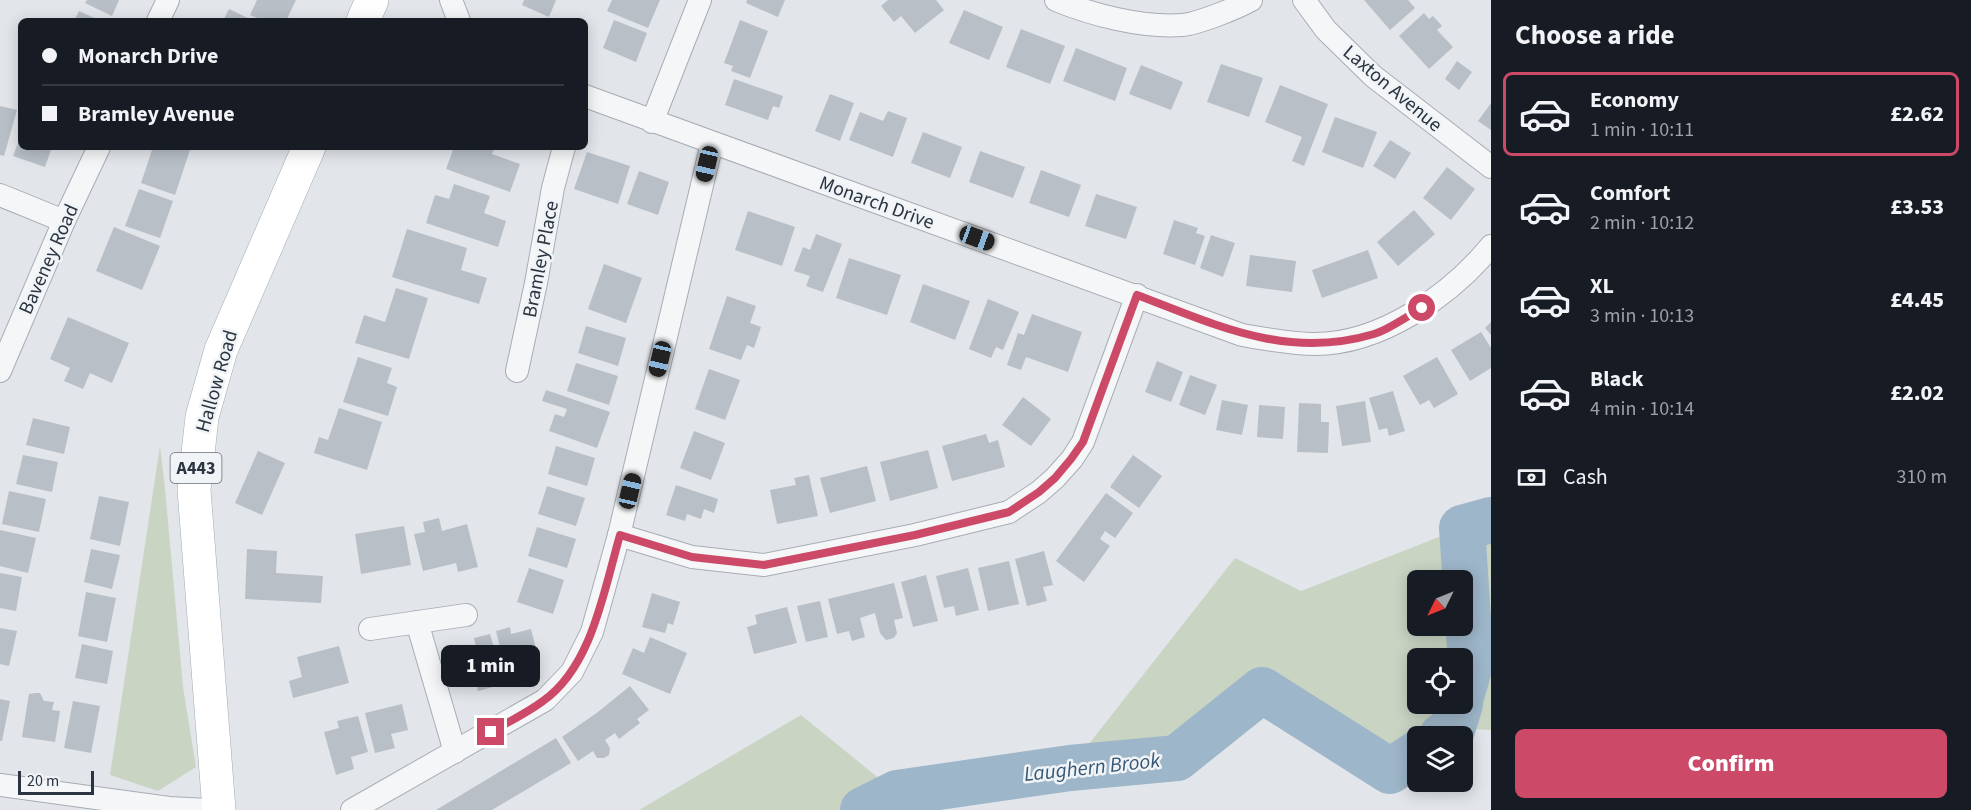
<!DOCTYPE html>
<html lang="en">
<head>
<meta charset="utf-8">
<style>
	:root { --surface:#171b24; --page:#242831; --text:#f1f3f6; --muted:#9ea1a6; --line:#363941; --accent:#cc4a68 }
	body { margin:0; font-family:"Source Sans 3",sans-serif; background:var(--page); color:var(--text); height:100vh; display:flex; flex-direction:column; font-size:22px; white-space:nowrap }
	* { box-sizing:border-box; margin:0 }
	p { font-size:20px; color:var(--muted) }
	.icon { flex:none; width:33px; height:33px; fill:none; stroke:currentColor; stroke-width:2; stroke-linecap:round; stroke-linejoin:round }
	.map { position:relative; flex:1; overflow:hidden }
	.panel { display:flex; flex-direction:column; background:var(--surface); width:480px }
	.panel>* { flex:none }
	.top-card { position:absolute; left:18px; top:18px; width:570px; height:132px; border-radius:9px; box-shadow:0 3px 15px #0003; display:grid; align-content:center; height:132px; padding:0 24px; background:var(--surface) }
	.needle { width:39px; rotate:227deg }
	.controls { position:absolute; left:1407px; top:570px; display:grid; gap:12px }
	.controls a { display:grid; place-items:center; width:66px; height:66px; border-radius:9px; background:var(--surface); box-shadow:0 3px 15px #0003; font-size:30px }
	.scale { position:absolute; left:18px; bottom:15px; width:76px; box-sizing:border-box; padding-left:6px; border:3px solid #2a3541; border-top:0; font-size:16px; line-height:21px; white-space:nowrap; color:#2a3541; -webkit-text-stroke:4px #f1f4f7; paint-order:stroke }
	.end { position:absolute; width:27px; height:27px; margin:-14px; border:8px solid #cc4a68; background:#fff; box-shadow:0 0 0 3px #fff }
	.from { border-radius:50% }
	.bubble { position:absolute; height:42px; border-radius:9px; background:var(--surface); box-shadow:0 3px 15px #0003; font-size:20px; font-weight:800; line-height:42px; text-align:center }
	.car { position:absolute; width:18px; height:36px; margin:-18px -9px; border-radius:8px; box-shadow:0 0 4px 2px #0007; background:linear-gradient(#222 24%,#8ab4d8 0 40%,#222 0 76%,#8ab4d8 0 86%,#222 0) }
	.top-card b { display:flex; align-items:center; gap:21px; height:57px; font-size:22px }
	.top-card b+b { border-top:2px solid var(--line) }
	.top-card i { width:15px; height:15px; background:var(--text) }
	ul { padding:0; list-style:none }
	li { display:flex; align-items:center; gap:18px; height:84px; margin:0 12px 9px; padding:0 12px; border:3px solid transparent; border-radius:9px }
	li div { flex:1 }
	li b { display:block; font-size:22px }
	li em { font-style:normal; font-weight:800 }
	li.active { border-color:var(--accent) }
	li>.icon { width:54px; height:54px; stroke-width:1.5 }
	h2 { padding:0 24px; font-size:27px; line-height:72px }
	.pay { display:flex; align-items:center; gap:15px; height:66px; padding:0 24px; font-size:22px }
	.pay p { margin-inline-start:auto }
	.primary-button { display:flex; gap:12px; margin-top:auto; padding:12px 24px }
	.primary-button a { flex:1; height:69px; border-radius:9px; background:var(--accent); color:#fff; font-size:24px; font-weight:800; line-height:69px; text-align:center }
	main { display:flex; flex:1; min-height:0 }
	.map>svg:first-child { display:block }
	.green { fill:#c9d4c3; fill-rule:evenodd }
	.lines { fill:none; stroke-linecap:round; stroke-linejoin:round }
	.river { stroke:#9eb6c9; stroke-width:46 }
	.building { fill:#b9bfc7 }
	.street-casing { stroke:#a7adb4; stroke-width:24 }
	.primary-casing { stroke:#a1abb5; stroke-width:34 }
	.street { stroke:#f4f6f8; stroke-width:22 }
	.primary { stroke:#fff; stroke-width:33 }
	.route { stroke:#cc4a68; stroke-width:8 }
	.labels { text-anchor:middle; stroke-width:5; stroke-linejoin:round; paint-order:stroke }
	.shield { fill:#f1f4f7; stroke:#666e78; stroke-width:1.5 }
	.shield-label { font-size:18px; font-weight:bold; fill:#2a3541 }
	.street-label { font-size:20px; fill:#2a3541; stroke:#f1f4f7 }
	.water-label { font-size:21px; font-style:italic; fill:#355775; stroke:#f1f4f7 }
</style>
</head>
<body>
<main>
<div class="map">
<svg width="1491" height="810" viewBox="0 0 1491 810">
	<rect width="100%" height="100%" fill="#e2e6ea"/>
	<g class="green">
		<polygon points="160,446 165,489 183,687 196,767 158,791 110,775"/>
		<path d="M1491,520V730L1474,729L1463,758L1462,736H1418L1417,765L1390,771L1263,690L1177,758L1070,768L1235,558L1301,591L1462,528ZM1462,580V626H1418V580ZM1418,658H1462V704H1418Z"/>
		<polygon points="801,715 897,793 886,810 639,810"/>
	</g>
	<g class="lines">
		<g class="river">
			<polyline points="1462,693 1471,662 1462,528 1491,520"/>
			<polyline points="1442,736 1452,730 1460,704"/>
			<polyline points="863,810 897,793 1070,768 1177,758 1262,690 1390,771 1418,753"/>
		</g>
	</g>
	<g class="building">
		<polygon points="87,0 119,0 112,16 85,3"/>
		<polygon points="257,0 296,0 286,21 264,21 250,15"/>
		<polygon points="524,0 556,0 549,17 522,5"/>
		<polygon points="612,0 660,0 648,28 607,11"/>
		<polygon points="747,0 785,0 778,17 746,3"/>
		<polygon points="888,0 936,0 944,10 915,33 901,16 894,22 881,6"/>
		<polygon points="1364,0 1408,0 1415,8 1390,30"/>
		<polygon points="229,9 254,21 223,21"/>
		<polygon points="964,10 1003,27 989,60 949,43"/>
		<polygon points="79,11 101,21 74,21"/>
		<polygon points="1424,13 1429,19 1433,16 1442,26 1437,30 1453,47 1429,69 1399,36"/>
		<polygon points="614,20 647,33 636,62 603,48"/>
		<polygon points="740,20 768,31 750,78 731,71 733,66 724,63"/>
		<polygon points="1021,29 1065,46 1050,84 1006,67"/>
		<polygon points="1076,48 1127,68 1115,101 1063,81"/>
		<polygon points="1457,61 1472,72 1459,90 1445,79"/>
		<polygon points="1221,64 1263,78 1249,117 1207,102"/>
		<polygon points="1141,65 1183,82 1171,110 1129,94"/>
		<polygon points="734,79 783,96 779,108 773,106 768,120 725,105"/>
		<polygon points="1280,85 1328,104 1304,166 1292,161 1302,137 1265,122"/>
		<polygon points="830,94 854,103 840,141 815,131"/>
		<polygon points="1491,103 1491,130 1478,121"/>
		<polygon points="0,106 17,110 4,156 0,155"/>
		<polygon points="888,111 907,118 893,157 849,140 860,112 883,121"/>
		<polygon points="1335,117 1377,132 1363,168 1322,152"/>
		<polygon points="923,132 962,147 950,178 911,163"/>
		<polygon points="21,135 21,147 52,147 45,167 13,156"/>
		<polygon points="1390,140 1411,153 1395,179 1373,166"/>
		<polygon points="153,147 191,147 175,195 141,183"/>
		<polygon points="454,147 495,147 492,154 520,164 510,192 446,169"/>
		<polygon points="980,151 1025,167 1013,198 969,182"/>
		<polygon points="587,152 630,166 618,204 574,189"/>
		<polygon points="1447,167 1475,189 1451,220 1423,198"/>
		<polygon points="1041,170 1081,185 1069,217 1029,203"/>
		<polygon points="639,171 669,182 658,215 627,204"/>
		<polygon points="454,184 490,196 484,213 506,221 498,247 426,223 435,195 449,199"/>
		<polygon points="139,189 173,201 160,238 125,226"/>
		<polygon points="1096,194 1137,207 1126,239 1085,226"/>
		<polygon points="1414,210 1435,234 1398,266 1377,242"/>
		<polygon points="748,211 795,227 782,266 735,250"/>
		<polygon points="1174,220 1198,228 1196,233 1205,236 1195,265 1163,254"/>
		<polygon points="114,227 160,246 142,290 96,271"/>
		<polygon points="407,229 467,248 461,270 487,278 479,304 392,277"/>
		<polygon points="816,234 842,244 823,292 806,286 810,276 794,271 803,247 810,250"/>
		<polygon points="1211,235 1235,243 1223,277 1200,268"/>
		<polygon points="1368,250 1378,278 1322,298 1312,270"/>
		<polygon points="1250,255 1296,261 1292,292 1246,286"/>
		<polygon points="849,258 901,275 887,315 836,298"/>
		<polygon points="604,264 642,278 626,323 588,309"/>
		<polygon points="923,284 970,301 955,340 910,322"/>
		<polygon points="396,288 428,298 409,359 355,343 364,315 385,322"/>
		<polygon points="727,296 756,306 750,323 761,327 754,348 747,345 741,360 709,349"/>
		<polygon points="988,299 1019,312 1003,350 996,347 991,358 969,349"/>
		<polygon points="1032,314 1082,332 1068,372 1026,357 1021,370 1007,365 1018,333 1024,335"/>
		<polygon points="68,317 129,343 112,383 90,373 83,389 64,381 70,368 50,359"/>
		<polygon points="1491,322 1491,335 1485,328"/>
		<polygon points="586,326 626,338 618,366 578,353"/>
		<polygon points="1481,332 1491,348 1491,368 1470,381 1451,350"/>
		<polygon points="358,357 392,368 387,383 397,387 388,416 343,402"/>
		<polygon points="1437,357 1458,394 1434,408 1429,400 1420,405 1403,376"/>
		<polygon points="1157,361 1183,372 1171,402 1145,392"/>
		<polygon points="576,363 618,376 609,405 567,391"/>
		<polygon points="709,369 740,380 725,420 695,409"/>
		<polygon points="1190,375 1217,385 1205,415 1179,405"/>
		<polygon points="546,390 610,412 597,448 549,431 555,414 564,417 567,409 542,401"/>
		<polygon points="1393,391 1405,431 1389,436 1387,428 1379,430 1369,398"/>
		<polygon points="1023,397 1051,419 1031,446 1002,425"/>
		<polygon points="1222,400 1248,405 1242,435 1216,430"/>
		<polygon points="1365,401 1371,442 1342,446 1336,406"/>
		<polygon points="1299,403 1321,404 1321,422 1329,422 1328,453 1297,452"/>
		<polygon points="1259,405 1285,407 1283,439 1257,437"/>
		<polygon points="339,408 382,422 367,470 314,453 319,437 328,440"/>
		<polygon points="33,418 70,427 64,454 26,445"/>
		<polygon points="694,431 725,443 711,480 680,468"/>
		<polygon points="986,434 989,443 998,440 1005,467 952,481 942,446"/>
		<polygon points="556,446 595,458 587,486 548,474"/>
		<polygon points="928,450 938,488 890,501 880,462"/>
		<polygon points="258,451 285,463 262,515 235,503"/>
		<polygon points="23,455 58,462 52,492 16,484"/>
		<polygon points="1133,455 1162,476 1139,508 1110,487"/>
		<polygon points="867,466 876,501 830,513 820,478"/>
		<polygon points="809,475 818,516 777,524 770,490 796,485 794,478"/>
		<polygon points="676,485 718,499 714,513 704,509 701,519 687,514 685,521 666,515"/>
		<polygon points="547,486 585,498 576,526 538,514"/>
		<polygon points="9,491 46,499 39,532 2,524"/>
		<polygon points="1106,493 1133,513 1115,538 1105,531 1100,539 1110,546 1084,582 1056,561"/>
		<polygon points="99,496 129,502 120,546 90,539"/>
		<polygon points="439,518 442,531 467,524 478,567 458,572 456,563 423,571 414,534 425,532 423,522"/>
		<polygon points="404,526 411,565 361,574 355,534"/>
		<polygon points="537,527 576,539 567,568 528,556"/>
		<polygon points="0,530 36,538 28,573 0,566"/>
		<polygon points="91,549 120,555 112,589 84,582"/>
		<polygon points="247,549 277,551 276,573 323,576 321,603 245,599"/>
		<polygon points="1044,551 1053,585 1043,587 1047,601 1027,606 1015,559"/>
		<polygon points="1009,561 1019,604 988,611 978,568"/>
		<polygon points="529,568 564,580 553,614 517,602"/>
		<polygon points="968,568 979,610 956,616 954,606 944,608 936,576"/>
		<polygon points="0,573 22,577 16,611 0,608"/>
		<polygon points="926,575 938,621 913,627 901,582"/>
		<polygon points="894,583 903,618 894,620 897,633 894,638 886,640 880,633 875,613 860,618 865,637 852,641 849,631 837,634 828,599"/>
		<polygon points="86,592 116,598 107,642 78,636"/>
		<polygon points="652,593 680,602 673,625 668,623 665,633 642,627"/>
		<polygon points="820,601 828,637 806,642 797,606"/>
		<polygon points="787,607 797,643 754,654 747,627 757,624 755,615"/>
		<polygon points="510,627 511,634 531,629 540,664 506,672 496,631"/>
		<polygon points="0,628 17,631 9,666 0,664"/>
		<polygon points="490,634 504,684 478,691 475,679 458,683 451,660 477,652 474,638"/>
		<polygon points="650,637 687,653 670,694 622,674 633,648 644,653"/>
		<polygon points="82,644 113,651 107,684 75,678"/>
		<polygon points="339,646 349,683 293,698 289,681 302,677 297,657"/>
		<polygon points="630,686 649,710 637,719 640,723 619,739 615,733 605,740 610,748 609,755 604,758 597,758 593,751 578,761 562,737 598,712"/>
		<polygon points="35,693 40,693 44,701 54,702 52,710 60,711 55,742 22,737 29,694"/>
		<polygon points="0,699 10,701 2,741 0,741"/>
		<polygon points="73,701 100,706 91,753 64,748"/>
		<polygon points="402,704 408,730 391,734 395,748 375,753 365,713"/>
		<polygon points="358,716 368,752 351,757 354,769 336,775 324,732 339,728 337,721"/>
		<polygon points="556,738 571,763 492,810 436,810"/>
	</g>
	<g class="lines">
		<defs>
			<g id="street">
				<polyline points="451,0 459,21"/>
				<path d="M1056,0C1092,15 1143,28 1182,25C1197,24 1237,8 1251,0"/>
				<polyline points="1304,0 1326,30 1373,76 1491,167"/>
				<polyline points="158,21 168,0"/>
				<path d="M585,96L1242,335C1266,339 1291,344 1315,344C1381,344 1451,295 1491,246"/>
				<polyline points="652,122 700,0"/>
				<polyline points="0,195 64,221"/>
				<polyline points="0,371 64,221 99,147"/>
				<polyline points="517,371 536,283 553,188 564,147"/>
				<polyline points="619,535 692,557 764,565 915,535 1009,512 1039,492 1055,478 1072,459 1083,442 1137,295"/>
				<polyline points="417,622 455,752"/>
				<polyline points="370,629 466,615"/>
				<polyline points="0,785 169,808 208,810"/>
				<polyline points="352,810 545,700 572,672 592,632 619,535 712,143"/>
			</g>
			<g id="primary">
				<polyline points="363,21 372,0"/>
				<polyline points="219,810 194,490 202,417 221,350 309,147"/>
			</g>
		</defs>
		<use href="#street" class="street-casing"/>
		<use href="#primary" class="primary-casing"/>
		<use href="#street" class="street"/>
		<use href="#primary" class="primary"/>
	</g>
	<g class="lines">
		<path class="route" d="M491,732C508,722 527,713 543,701C592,667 604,590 620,535L692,557L764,565L915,535L1009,512L1039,492L1055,478L1071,459L1083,442L1137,295C1216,325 1287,360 1374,334C1390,329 1407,316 1422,308"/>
	</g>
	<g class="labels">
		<rect class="shield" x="170.5" y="453" width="51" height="30" rx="4.5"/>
		<g class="shield-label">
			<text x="196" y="474">A443</text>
		</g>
		<g class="street-label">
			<text transform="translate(1393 88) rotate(40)" y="7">Laxton Avenue</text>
			<text transform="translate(877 202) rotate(20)" y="7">Monarch Drive</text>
			<text transform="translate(48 259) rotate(-66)" y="7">Baveney Road</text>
			<text transform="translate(540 259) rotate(-79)" y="7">Bramley Place</text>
			<text transform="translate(216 381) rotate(-74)" y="7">Hallow Road</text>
		</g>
		<g class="water-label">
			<text transform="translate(1092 767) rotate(-6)" y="7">Laughern Brook</text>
		</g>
	</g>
</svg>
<div class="controls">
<a><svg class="needle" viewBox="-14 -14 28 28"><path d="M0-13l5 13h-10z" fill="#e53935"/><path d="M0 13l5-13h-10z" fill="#9ea1a6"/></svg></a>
<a><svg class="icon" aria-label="locate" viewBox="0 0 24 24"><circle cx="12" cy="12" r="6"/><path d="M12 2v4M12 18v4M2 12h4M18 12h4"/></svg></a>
<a><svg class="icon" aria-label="layers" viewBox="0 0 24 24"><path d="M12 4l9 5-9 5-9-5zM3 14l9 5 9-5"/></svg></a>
</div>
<div class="scale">20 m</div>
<i class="end from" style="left:1422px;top:308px"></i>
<i class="end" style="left:491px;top:732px"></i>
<div class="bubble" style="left:441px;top:645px;width:99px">1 min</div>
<i class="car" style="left:707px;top:164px;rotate:193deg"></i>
<i class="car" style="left:977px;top:238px;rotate:110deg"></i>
<i class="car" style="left:660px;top:359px;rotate:193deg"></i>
<i class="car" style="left:630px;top:491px;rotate:13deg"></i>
<div class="top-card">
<b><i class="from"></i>Monarch Drive</b>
<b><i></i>Bramley Avenue</b>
</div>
</div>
<section class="panel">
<h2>Choose a ride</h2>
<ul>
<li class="active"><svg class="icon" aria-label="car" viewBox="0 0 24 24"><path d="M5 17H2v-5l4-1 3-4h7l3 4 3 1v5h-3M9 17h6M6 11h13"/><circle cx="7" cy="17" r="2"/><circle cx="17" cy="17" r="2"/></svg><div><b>Economy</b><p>1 min · 10:11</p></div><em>£2.62</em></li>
<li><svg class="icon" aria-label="car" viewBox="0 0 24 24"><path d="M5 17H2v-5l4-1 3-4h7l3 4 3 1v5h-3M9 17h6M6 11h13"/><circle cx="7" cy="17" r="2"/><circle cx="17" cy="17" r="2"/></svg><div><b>Comfort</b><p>2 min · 10:12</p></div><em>£3.53</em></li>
<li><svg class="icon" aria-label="car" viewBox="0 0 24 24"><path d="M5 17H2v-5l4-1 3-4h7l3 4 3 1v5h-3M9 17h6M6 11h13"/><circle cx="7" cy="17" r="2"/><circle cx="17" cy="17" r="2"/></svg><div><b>XL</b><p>3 min · 10:13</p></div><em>£4.45</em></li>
<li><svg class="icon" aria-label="car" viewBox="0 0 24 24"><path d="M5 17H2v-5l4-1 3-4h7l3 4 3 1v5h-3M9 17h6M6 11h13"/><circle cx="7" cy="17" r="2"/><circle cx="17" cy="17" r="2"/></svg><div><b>Black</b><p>4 min · 10:14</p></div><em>£2.02</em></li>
</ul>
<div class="pay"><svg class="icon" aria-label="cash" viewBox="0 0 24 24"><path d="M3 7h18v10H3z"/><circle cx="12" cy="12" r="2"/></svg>Cash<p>310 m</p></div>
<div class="primary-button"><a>Confirm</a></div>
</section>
</main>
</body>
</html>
